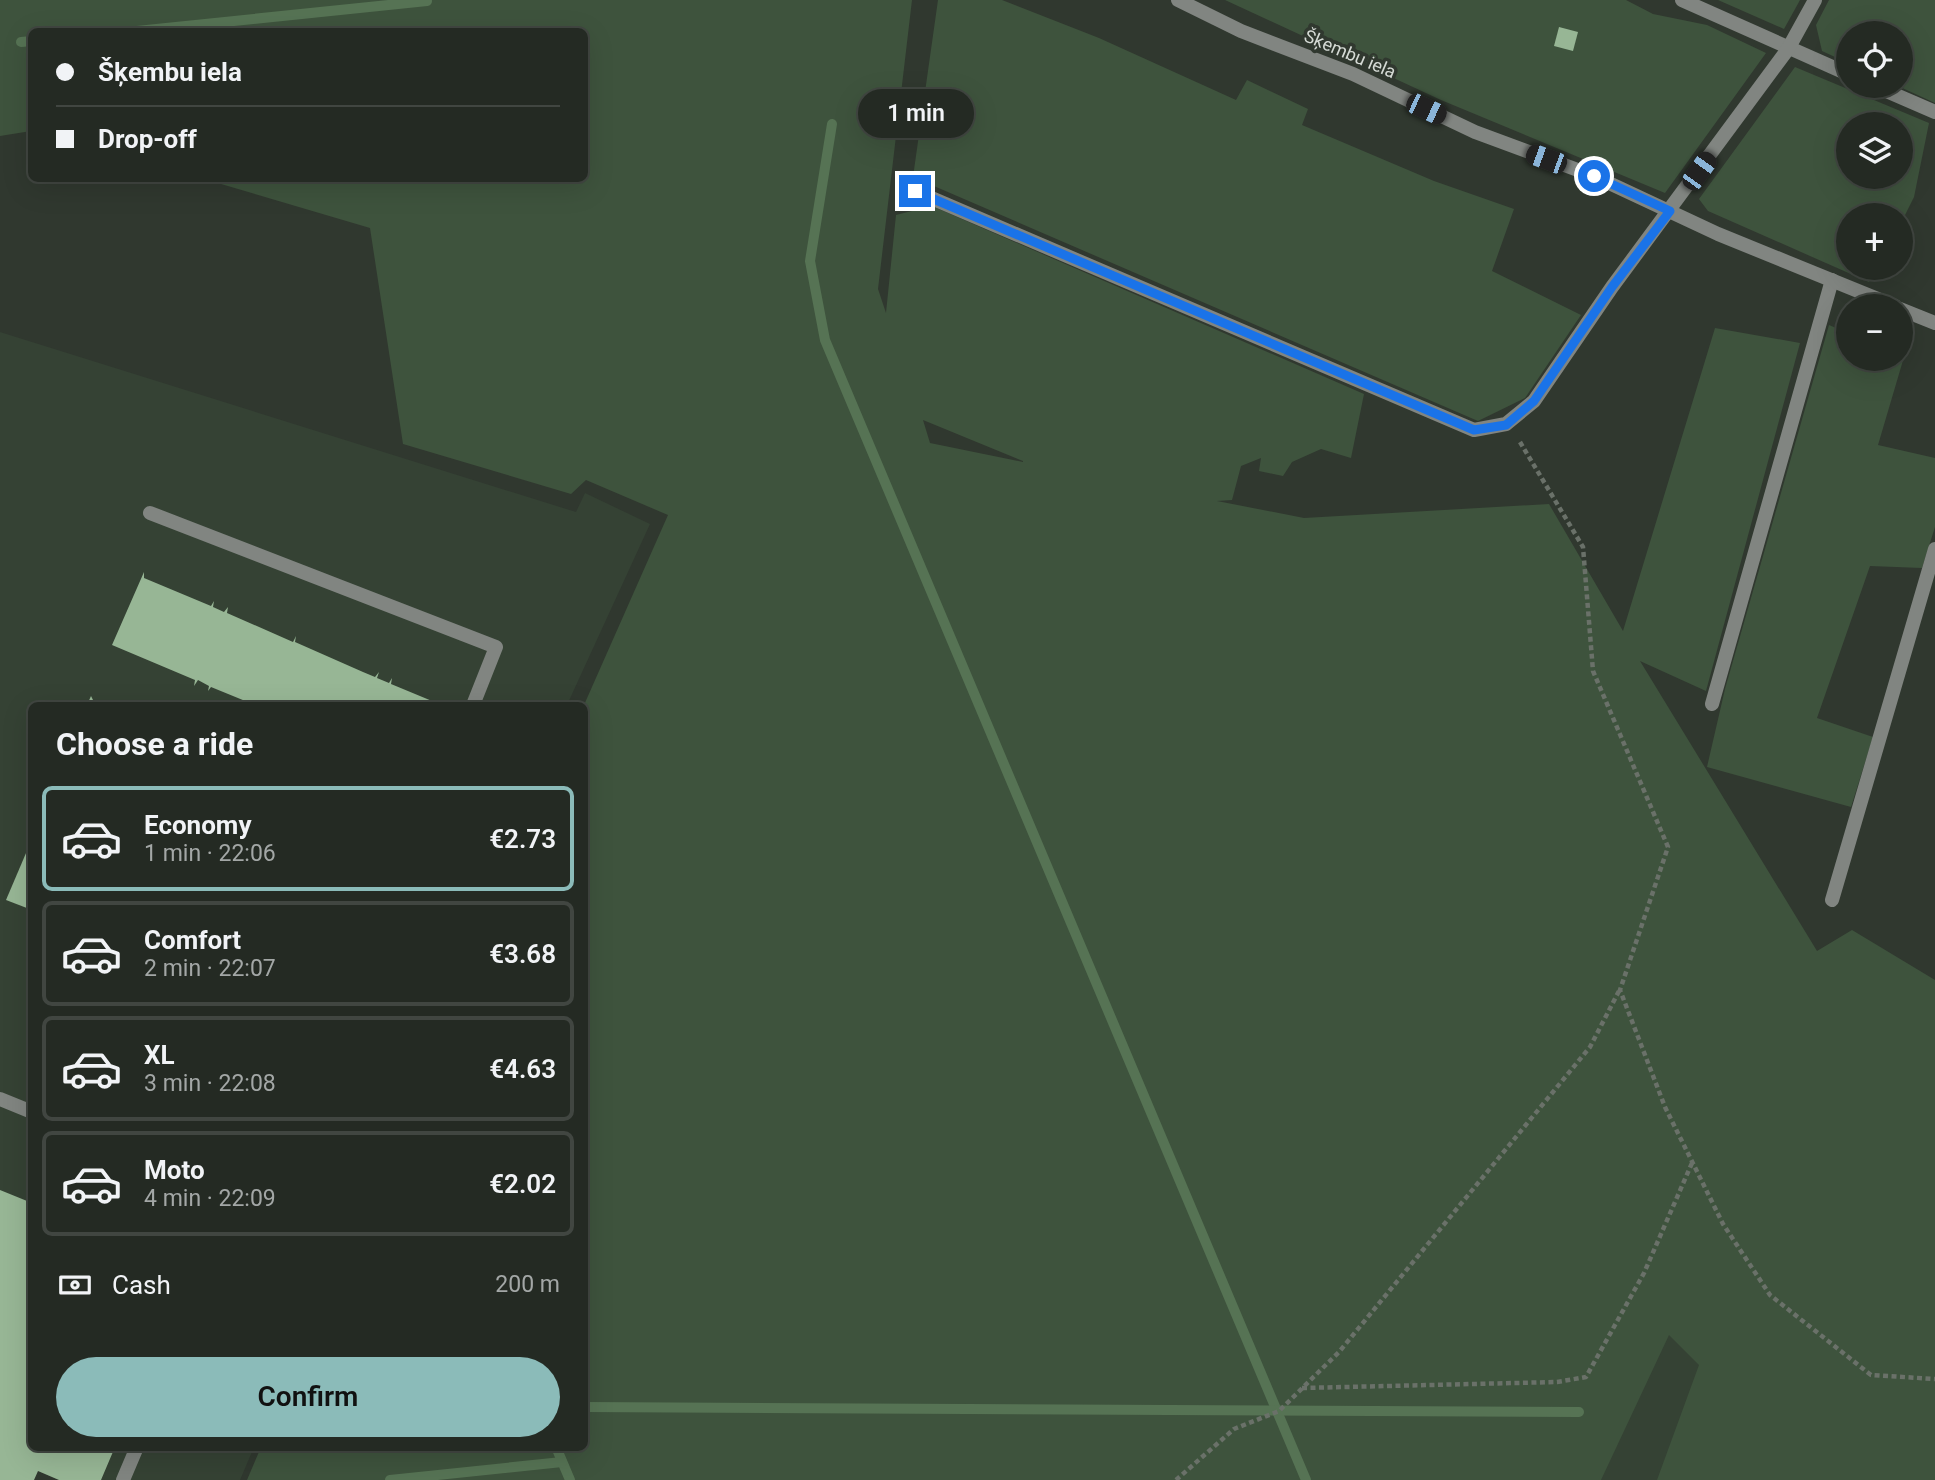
<!DOCTYPE html>
<html lang="en">
<head>
<meta charset="utf-8">
<style>
	:root { --surface:#242a23; --page:#303630; --text:#f1f3f6; --muted:#a3a7a6; --line:#414641; --accent:#8bbbb9 }
	body { margin:0; font-family:Roboto,sans-serif; background:var(--page); color:var(--text); height:100vh; display:flex; flex-direction:column; font-size:26px; white-space:nowrap }
	* { box-sizing:border-box; margin:0 }
	p { font-size:23px; color:var(--muted) }
	.icon { flex:none; width:38px; height:38px; fill:none; stroke:currentColor; stroke-width:2; stroke-linecap:round; stroke-linejoin:round }
	.map { position:relative; flex:1; overflow:hidden }
	.side { position:absolute; left:28px; top:702px; width:560px; height:749px; display:flex; flex-direction:column; background:var(--surface); border-radius:10px; box-shadow:0 7px 28px #0002,0 0 0 2px var(--line) }
	.side>* { flex:none }
	.banner { position:absolute; left:28px; top:28px; width:560px; height:154px; border-radius:10px; box-shadow:0 7px 28px #0002,0 0 0 2px var(--line); display:grid; align-content:center; height:154px; padding:0 28px; background:var(--surface) }
	.buttons { position:absolute; left:1836px; top:21px; display:grid; gap:14px }
	.buttons a { display:grid; place-items:center; width:77px; height:77px; border-radius:50%; background:var(--surface); box-shadow:0 7px 28px #0002,0 0 0 2px var(--line); font-size:35px }
	.end { position:absolute; width:32px; height:32px; margin:-16px; border:9px solid #1a73e8; background:#fff; box-shadow:0 0 0 4px #fff }
	.from { border-radius:50% }
	.bubble { position:absolute; height:49px; border-radius:24px; background:var(--surface); box-shadow:0 7px 28px #0002,0 0 0 2px var(--line); font-size:23px; font-weight:600; line-height:49px; text-align:center }
	.car { position:absolute; width:21px; height:42px; margin:-21px -10px; border-radius:9px; box-shadow:0 0 5px 2px #0007; background:linear-gradient(#222 24%,#8ab4d8 0 40%,#222 0 76%,#8ab4d8 0 86%,#222 0) }
	.banner b { display:flex; align-items:center; gap:24px; height:66px; font-size:26px }
	.banner b+b { border-top:2px solid var(--line) }
	.banner i { width:18px; height:18px; background:var(--text) }
	ul { padding:0; list-style:none }
	li { display:flex; align-items:center; gap:21px; height:105px; margin:0 14px 10px; padding:0 14px; border:4px solid var(--line); border-radius:10px }
	li div { flex:1 }
	li b { display:block; font-size:26px }
	li em { font-style:normal; font-weight:600 }
	li.current { border-color:var(--accent) }
	li>.icon { width:63px; height:63px; stroke-width:1.5 }
	h2 { padding:0 28px; font-size:32px; line-height:84px }
	.pay { display:flex; align-items:center; gap:18px; height:77px; padding:0 28px; font-size:26px }
	.pay p { margin-inline-start:auto }
	.cta { display:flex; gap:14px; margin-top:auto; padding:14px 28px }
	.cta a { flex:1; height:80px; border-radius:42px; background:var(--accent); color:#111; font-size:28px; font-weight:600; line-height:80px; text-align:center }
	.map>svg:first-child { display:block }
	.built { fill:#354234 }
	.green { fill:#3e533d; fill-rule:evenodd }
	.lines { fill:none; stroke-linecap:round; stroke-linejoin:round }
	.stream { stroke:#567354; stroke-width:10 }
	.building { fill:#97b695 }
	.path { stroke:#6a7169; stroke-width:4.5; stroke-dasharray:5 3.5; stroke-linecap:butt }
	.service { stroke:#818581; stroke-width:14 }
	.minor { stroke:#818581; stroke-width:14 }
	.route { stroke:#1a73e8; stroke-width:9 }
	.labels { text-anchor:middle; stroke-width:7; stroke-linejoin:round; paint-order:stroke }
	.street-label { font-size:18px; fill:#d5dad5; stroke:#30382f }
</style>
</head>
<body>
<div class="map">
<svg width="1935" height="1480" viewBox="0 0 1935 1480">
	<rect width="100%" height="100%" fill="#30382f"/>
	<g class="built">
		<polygon points="0,332 576,512 585,493 650,524 567,705 32,705 32,1447 254,1447 240,1480 59,1480 38,1471 0,1480"/>
		<polygon points="1648,1294 1935,1480 1561,1480"/>
	</g>
	<g class="green">
		<path d="M0,0H912L878,289L886,313L896,215L932,206L1364,394L1351,458L1321,449L1292,462L1283,476L1259,471L1261,458L1241,466L1232,500L1217,501L1304,518L1549,504L1623,631L1715,328L1800,343L1706,691L1640,661L1817,951L1852,930L1935,980V1480H1657L1699,1365L1669,1335L1601,1480H247L261,1447H584V705L668,515L586,480L571,494L403,444L370,228L204,179L584,178V32H32L31,131L0,136ZM923,420L1023,461V462L930,443Z"/>
		<polygon points="938,0 1002,0 1099,38 1236,100 1247,80 1308,109 1302,125 1434,181 1514,209 1492,271 1581,315 1525,398 1478,421 913,177"/>
		<polygon points="1225,0 1626,0 1653,14 1707,25 1766,53 1665,193 1441,100"/>
		<polygon points="1718,0 1800,0 1784,29"/>
		<polygon points="1829,0 1935,0 1935,103 1898,86 1900,86 1900,33 1848,33 1848,63 1822,51 1816,25"/>
		<path d="M1795,67L1929,123L1914,197L1901,223L1900,215H1848V268H1877L1869,282L1708,211L1699,199ZM1848,124H1900V177H1848Z"/>
		<polygon points="1829,325 1848,333 1848,359 1904,357 1878,445 1935,458 1935,527 1922,568 1870,566 1817,718 1873,737 1851,807 1707,767 1725,689"/>
	</g>
	<g class="lines">
		<g class="stream">
			<polyline points="127,32 427,1"/>
			<polyline points="21,42 32,41"/>
			<polyline points="832,124 810,261 825,340 1306,1480"/>
			<polyline points="584,1407 1579,1412"/>
			<polyline points="556,1447 570,1480"/>
			<polyline points="390,1480 562,1462"/>
		</g>
	</g>
	<g class="building">
		<polygon points="1559,27 1578,32 1573,51 1554,46"/>
		<polygon points="144,572 144,578 211,606 214,601 213,607 224,612 228,607 227,613 293,642 296,636 295,642 363,672 375,677 379,672 377,678 389,683 392,678 391,684 432,701 430,705 255,705 211,687 208,691 209,686 198,680 194,686 195,680 112,645"/>
		<polygon points="91,696 93,700 112,705 87,705"/>
		<polygon points="32,839 32,910 6,900"/>
		<polygon points="0,1190 32,1203 32,1447 115,1447 101,1480 59,1480 38,1471 34,1480 0,1480"/>
	</g>
	<g class="lines">
		<g class="path">
			<polyline points="1520,442 1583,547 1593,671 1668,847 1620,990 1665,1107 1723,1224 1770,1295 1871,1375 1935,1379"/>
			<polyline points="1302,1388 1557,1382 1586,1377 1644,1273 1692,1163"/>
			<polyline points="1176,1480 1234,1429 1279,1411 1339,1352 1590,1047 1619,991"/>
		</g>
		<g class="service">
			<polyline points="1682,0 1848,74"/>
			<polyline points="1875,86 1935,112"/>
			<polyline points="915,191 1474,430 1506,424 1534,401 1612,287 1788,49 1815,0"/>
			<polyline points="150,513 496,647 473,705"/>
			<polyline points="1712,704 1832,280"/>
			<polyline points="1832,900 1935,549"/>
			<polyline points="0,1099 32,1112"/>
			<polyline points="123,1480 137,1447"/>
		</g>
		<g class="minor">
			<polyline points="1178,0 1241,31 1353,74 1475,132 1594,176 1718,234 1895,306"/>
			<polyline points="1900,309 1935,323"/>
		</g>
	</g>
	<g class="lines">
		<polyline class="route" points="915,191 1474,430 1506,425 1534,401 1612,287 1670,211 1594,176"/>
	</g>
	<g class="labels">
		<g class="street-label">
			<text transform="translate(1350 54) rotate(23)" y="6">Šķembu iela</text>
		</g>
	</g>
</svg>
<div class="buttons">
<a><svg class="icon" aria-label="locate" viewBox="0 0 24 24"><circle cx="12" cy="12" r="6"/><path d="M12 2v4M12 18v4M2 12h4M18 12h4"/></svg></a>
<a><svg class="icon" aria-label="layers" viewBox="0 0 24 24"><path d="M12 4l9 5-9 5-9-5zM3 14l9 5 9-5"/></svg></a>
<a>+</a>
<a>−</a>
</div>
<i class="end from" style="left:1594px;top:176px"></i>
<i class="end" style="left:915px;top:191px"></i>
<div class="bubble" style="left:858px;top:89px;width:116px">1 min</div>
<i class="car" style="left:1426px;top:109px;rotate:115deg"></i>
<i class="car" style="left:1546px;top:159px;rotate:290deg"></i>
<i class="car" style="left:1699px;top:171px;rotate:36deg"></i>
<div class="banner">
<b><i class="from"></i>Šķembu iela</b>
<b><i></i>Drop-off</b>
</div>
<section class="side">
<h2>Choose a ride</h2>
<ul>
<li class="current"><svg class="icon" aria-label="car" viewBox="0 0 24 24"><path d="M5 17H2v-5l4-1 3-4h7l3 4 3 1v5h-3M9 17h6M6 11h13"/><circle cx="7" cy="17" r="2"/><circle cx="17" cy="17" r="2"/></svg><div><b>Economy</b><p>1 min · 22:06</p></div><em>€2.73</em></li>
<li><svg class="icon" aria-label="car" viewBox="0 0 24 24"><path d="M5 17H2v-5l4-1 3-4h7l3 4 3 1v5h-3M9 17h6M6 11h13"/><circle cx="7" cy="17" r="2"/><circle cx="17" cy="17" r="2"/></svg><div><b>Comfort</b><p>2 min · 22:07</p></div><em>€3.68</em></li>
<li><svg class="icon" aria-label="car" viewBox="0 0 24 24"><path d="M5 17H2v-5l4-1 3-4h7l3 4 3 1v5h-3M9 17h6M6 11h13"/><circle cx="7" cy="17" r="2"/><circle cx="17" cy="17" r="2"/></svg><div><b>XL</b><p>3 min · 22:08</p></div><em>€4.63</em></li>
<li><svg class="icon" aria-label="car" viewBox="0 0 24 24"><path d="M5 17H2v-5l4-1 3-4h7l3 4 3 1v5h-3M9 17h6M6 11h13"/><circle cx="7" cy="17" r="2"/><circle cx="17" cy="17" r="2"/></svg><div><b>Moto</b><p>4 min · 22:09</p></div><em>€2.02</em></li>
</ul>
<div class="pay"><svg class="icon" aria-label="cash" viewBox="0 0 24 24"><path d="M3 7h18v10H3z"/><circle cx="12" cy="12" r="2"/></svg>Cash<p>200 m</p></div>
<div class="cta"><a>Confirm</a></div>
</section>
</div>
</body>
</html>
